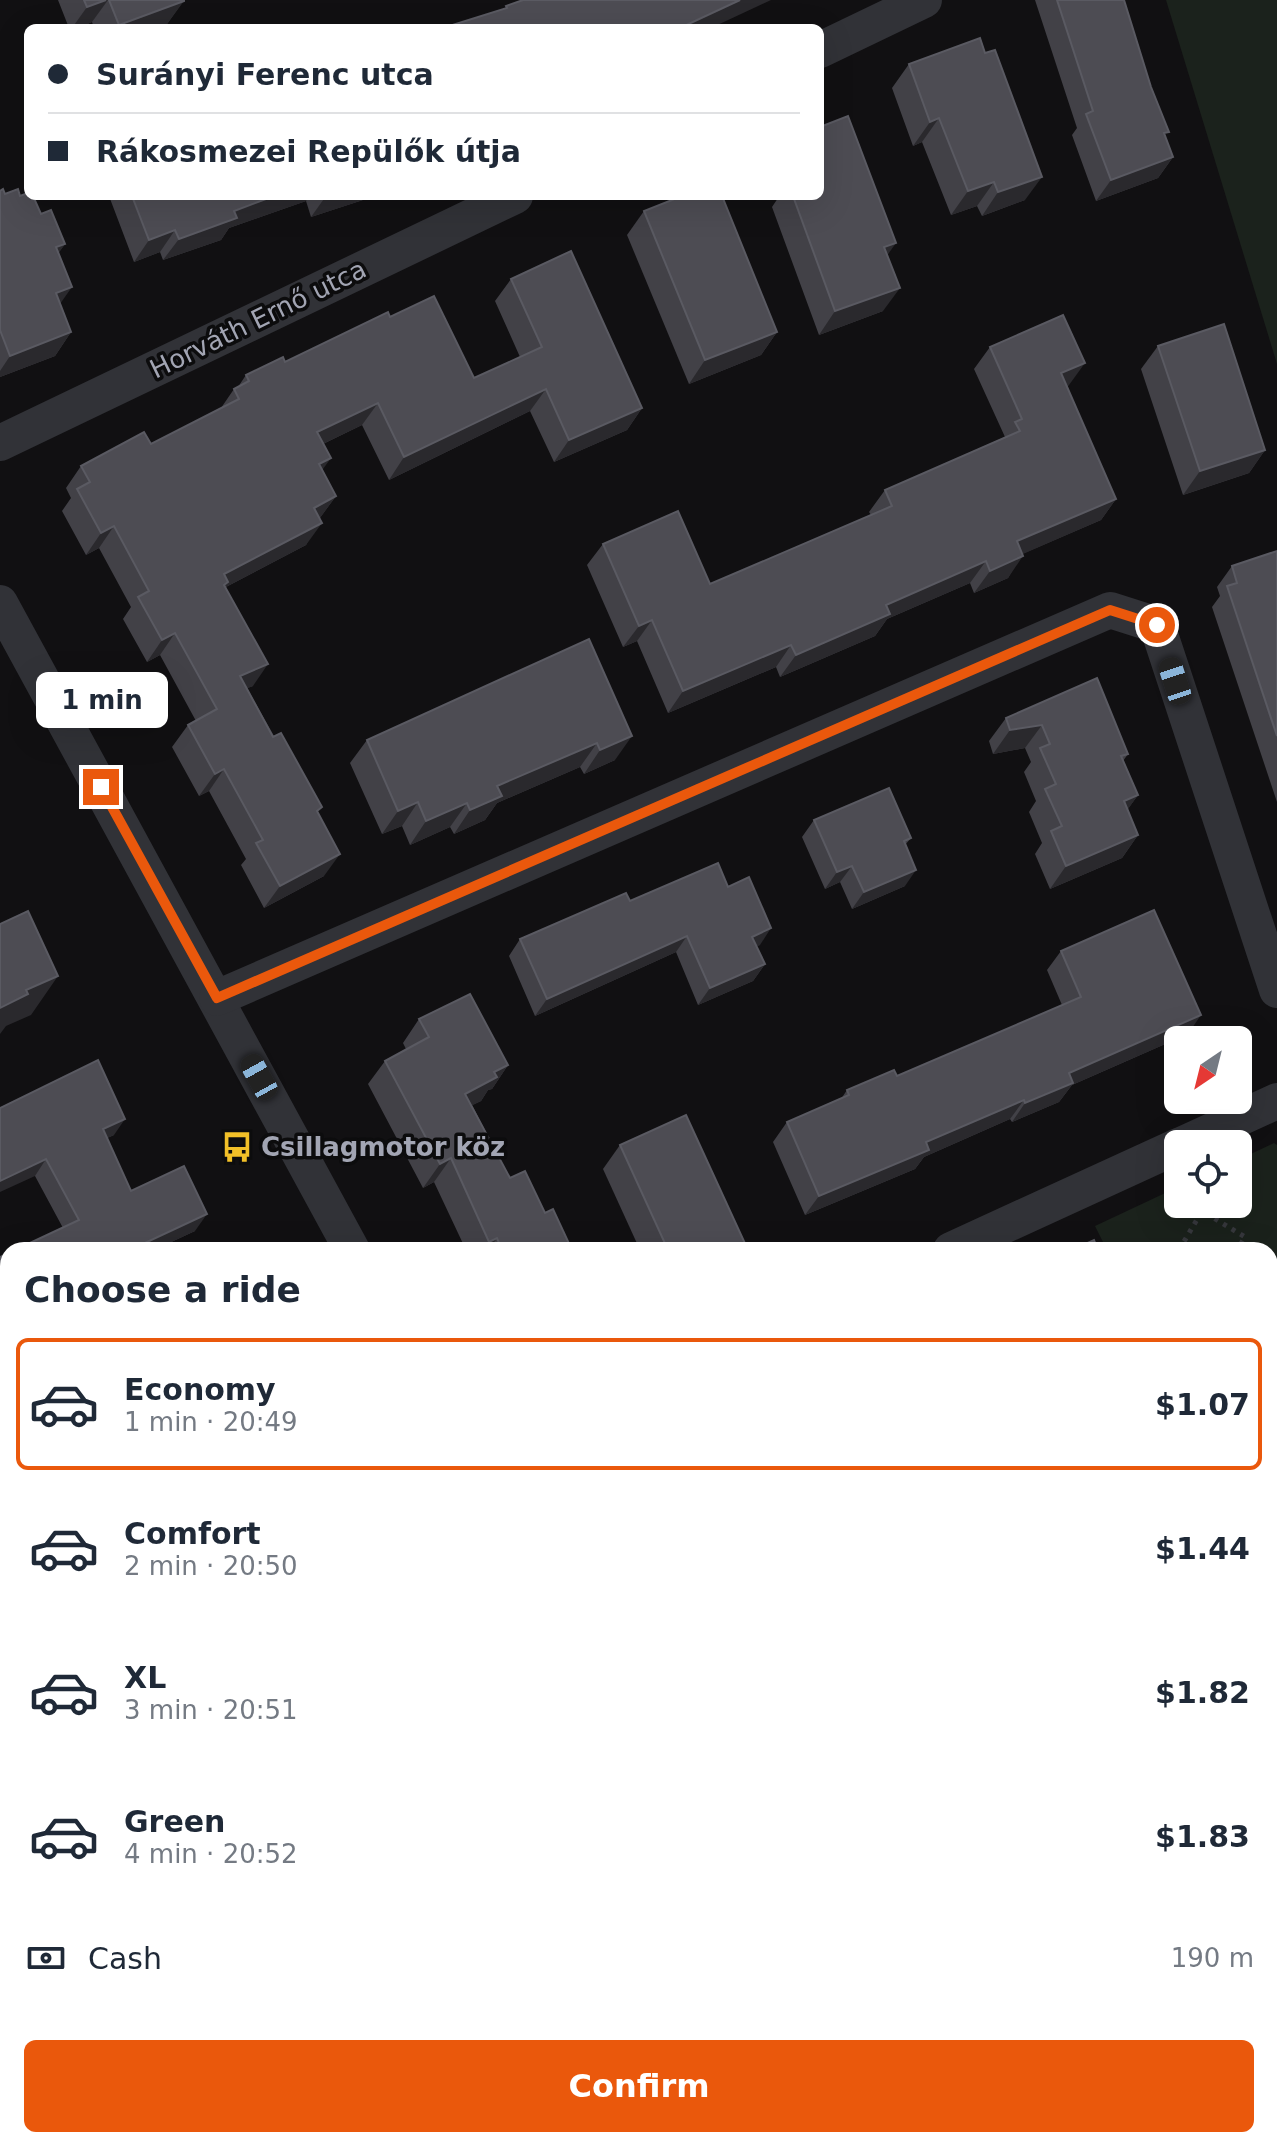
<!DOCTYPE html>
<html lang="en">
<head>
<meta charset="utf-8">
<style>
	:root { --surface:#fff; --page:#f2f2f3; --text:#1f2937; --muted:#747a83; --line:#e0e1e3; --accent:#ea580c }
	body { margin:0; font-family:"DejaVu Sans",sans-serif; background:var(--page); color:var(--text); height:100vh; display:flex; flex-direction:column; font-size:30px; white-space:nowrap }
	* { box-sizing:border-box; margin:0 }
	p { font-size:26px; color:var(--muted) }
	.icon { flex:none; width:44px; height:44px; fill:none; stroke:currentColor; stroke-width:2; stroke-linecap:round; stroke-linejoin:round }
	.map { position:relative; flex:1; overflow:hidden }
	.side { position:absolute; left:0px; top:1242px; width:1278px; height:906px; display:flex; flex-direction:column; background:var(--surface); border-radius:24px 24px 0 0; box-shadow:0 8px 32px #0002 }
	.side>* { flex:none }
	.top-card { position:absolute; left:24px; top:24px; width:800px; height:176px; border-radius:12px; box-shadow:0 8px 32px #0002; display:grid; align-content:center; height:176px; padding:0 24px; background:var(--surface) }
	.needle { width:52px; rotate:215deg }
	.controls { position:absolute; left:1164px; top:1026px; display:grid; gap:16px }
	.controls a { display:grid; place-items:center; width:88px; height:88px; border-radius:12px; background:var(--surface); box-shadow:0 8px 32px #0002; font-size:40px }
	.end { position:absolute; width:36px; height:36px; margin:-18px; border:10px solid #ea580c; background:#fff; box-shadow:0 0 0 4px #fff }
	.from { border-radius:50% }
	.bubble { position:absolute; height:56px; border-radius:12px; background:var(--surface); box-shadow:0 8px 32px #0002; font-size:26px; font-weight:600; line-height:56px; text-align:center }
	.car { position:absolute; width:24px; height:48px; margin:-24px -12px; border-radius:10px; box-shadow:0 0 6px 2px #0007; background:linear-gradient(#222 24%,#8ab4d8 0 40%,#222 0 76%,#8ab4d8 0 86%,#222 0) }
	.top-card b { display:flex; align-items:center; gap:28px; height:76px; font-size:30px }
	.top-card b+b { border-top:2px solid var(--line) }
	.top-card i { width:20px; height:20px; background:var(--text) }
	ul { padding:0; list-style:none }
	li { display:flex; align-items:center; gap:24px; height:132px; margin:0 16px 12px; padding:0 8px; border:4px solid transparent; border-radius:12px }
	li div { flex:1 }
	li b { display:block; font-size:30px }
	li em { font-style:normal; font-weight:600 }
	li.on { border-color:var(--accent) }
	li>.icon { width:72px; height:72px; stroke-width:1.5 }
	h2 { padding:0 24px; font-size:36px; line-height:96px }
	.pay { display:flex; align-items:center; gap:20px; height:88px; padding:0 24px; font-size:30px }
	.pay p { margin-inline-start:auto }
	.primary-button { display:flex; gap:16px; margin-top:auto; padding:16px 24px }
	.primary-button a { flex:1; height:92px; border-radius:12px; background:var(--accent); color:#fff; font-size:32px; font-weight:600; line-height:92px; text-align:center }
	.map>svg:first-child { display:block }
	.green { fill:#1b221c }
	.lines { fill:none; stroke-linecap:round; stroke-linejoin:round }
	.path { stroke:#38393e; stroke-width:5; stroke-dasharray:4 6; stroke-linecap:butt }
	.street { stroke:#313237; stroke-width:36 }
	.wall { fill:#424147 }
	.shaded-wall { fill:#2a292d }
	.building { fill:#4d4c53; stroke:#5a5a62; stroke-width:2 }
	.route { stroke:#ea580c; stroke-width:10 }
	.labels { text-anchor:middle; stroke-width:7; stroke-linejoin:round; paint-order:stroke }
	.street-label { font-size:26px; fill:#a2a5b3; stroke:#0c0c0d }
	.poi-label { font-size:26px; font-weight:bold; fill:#a2a5b3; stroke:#0c0c0d; text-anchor:start }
</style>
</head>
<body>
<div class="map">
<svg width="1277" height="2147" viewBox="0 0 1277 2147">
	<rect width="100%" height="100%" fill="#111012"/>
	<g class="green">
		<polygon points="1166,0 1277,0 1277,364"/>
		<polygon points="1274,1143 1277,1145 1277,1431 1270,1434 1270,1250 1107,1250 1095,1226 1178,1187 1178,1204 1238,1204 1238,1160"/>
	</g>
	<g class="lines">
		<g class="path">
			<polyline points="1179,1250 1202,1211 1245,1237 1237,1250"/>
			<polyline points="1270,1290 1277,1291"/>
			<polyline points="1270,1770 1277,1767"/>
		</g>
		<g class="street">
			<polyline points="820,50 924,0"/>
			<polyline points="0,443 515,196"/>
			<polyline points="0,603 352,1250"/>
			<polyline points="217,998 1110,610 1157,625 1277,990"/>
			<polyline points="1183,1144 1277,1101"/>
			<polyline points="951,1250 1178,1146"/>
			<polyline points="0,1395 8,1392"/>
			<polyline points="328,2147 344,2140"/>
		</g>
	</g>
	<g class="wall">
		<polygon points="58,0 184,0 167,24 158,28 94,28 92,22 78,28 69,28"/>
		<polygon points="1035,0 1124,0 1165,136 1173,157 1158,178 1096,201 1072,135 1077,128"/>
		<polygon points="909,64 1025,200 982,216 977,206 951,215 922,142 913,146 892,88"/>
		<polygon points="0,191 5,194 20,196 41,214 65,244 58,253 60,304 71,332 55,356 0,377"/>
		<polygon points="109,196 368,196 366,199 311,217 306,201 229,228 221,240 163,260 160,252 134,262"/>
		<polygon points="777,196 820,196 887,255 883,311 819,335 772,207 778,198"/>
		<polygon points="644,211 777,332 761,355 689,384 627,235"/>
		<polygon points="511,279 642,408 627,430 554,462 530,411 389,480 362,425 323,444 322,470 336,496 319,519 306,545 226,587 253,686 247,688 318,814 324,876 264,908 241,865 246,859 209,791 199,796 172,747 188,725 196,721 160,655 147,662 123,619 131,607 99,548 86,555 62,511 71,498 66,488 81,466 151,444 221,408 234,389 238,387 246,375 285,362 390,317 474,378 520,357 495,301"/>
		<polygon points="1158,346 1265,450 1249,473 1183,495 1141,369"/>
		<polygon points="990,347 1069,385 1067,386 1116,499 1101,520 1022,554 1008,578 974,593 970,583 887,619 875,636 780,677 776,667 668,713 637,641 623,647 587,565 603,544 710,584 871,515 869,512 885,490 1005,437 974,369"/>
		<polygon points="1277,551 1277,802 1212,607 1220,596 1217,587 1232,566"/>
		<polygon points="589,639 615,760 584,774 580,767 497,803 485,820 454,834 450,827 410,845 402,826 382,834 350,763 367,740"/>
		<polygon points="1097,678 1128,754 1123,761 1138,795 1127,810 1138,835 1122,858 1050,889 1035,854 1042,843 1029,812 1036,801 1024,772 1031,762 1025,748 993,754 989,741 1006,718"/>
		<polygon points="814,820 911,838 905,845 905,886 852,909 840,882 825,889 802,837"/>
		<polygon points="728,887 760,945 756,946 765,964 753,981 698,1005 676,952 535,1016 509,956 520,939 630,901"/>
		<polygon points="1061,951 1188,1034 1072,1085 1059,1102 1012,1122 1010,1119 924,1157 915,1169 805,1215 773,1142 787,1122 841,1099 847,1090 897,1076 1062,1005 1047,970"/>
		<polygon points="419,1019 508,1065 492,1089 488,1090 481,1101 472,1105 510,1178 545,1213 572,1250 466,1250 434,1182 423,1188 368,1084 385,1061 406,1049 403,1043"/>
		<polygon points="0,1108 114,1135 107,1138 131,1191 195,1231 154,1250 15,1250 63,1228 35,1176"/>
		<polygon points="620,1145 748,1250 640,1250 603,1169"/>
		<polygon points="0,1510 8,1528 8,1693 0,1696"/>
		<polygon points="8,1990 8,2140 86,2140 81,2147 0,2147 0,1994"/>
	</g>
	<g class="shaded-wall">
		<polygon points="106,0 108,0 92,22 78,28 72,28 87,7"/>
		<polygon points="740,0 771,0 711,28 680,28"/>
		<polygon points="184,1 167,24 158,28 117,28 119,25"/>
		<polygon points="939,118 922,142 913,146 930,122"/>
		<polygon points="1173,157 1158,178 1096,201 1111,180"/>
		<polygon points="1042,177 1025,200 982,216 998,192"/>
		<polygon points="994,182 977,206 951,215 968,191"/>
		<polygon points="274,196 309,196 306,201 229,228 221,240 163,260 179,239 234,211"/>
		<polygon points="326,196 368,196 366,199 311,217"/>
		<polygon points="175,230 160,252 134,262 149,240"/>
		<polygon points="896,243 879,267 884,247"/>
		<polygon points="65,244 49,267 56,247"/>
		<polygon points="72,287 55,311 56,293"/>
		<polygon points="900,288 883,311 819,335 835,311"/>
		<polygon points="71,332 55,356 0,377 0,371 10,356"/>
		<polygon points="777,332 761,355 689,384 705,360"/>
		<polygon points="1085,363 1069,385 1046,395 1061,373"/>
		<polygon points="546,389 530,411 389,480 404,457"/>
		<polygon points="378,403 362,425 302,454 317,432"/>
		<polygon points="642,408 627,430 554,462 569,440"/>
		<polygon points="1265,450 1249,473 1183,495 1200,471"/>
		<polygon points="331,458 315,480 319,464"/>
		<polygon points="336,496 320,518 298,530 314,508"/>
		<polygon points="1116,499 1101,520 1002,563 1017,541"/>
		<polygon points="322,523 306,545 224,588 224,574"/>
		<polygon points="114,526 99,548 86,555 101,533"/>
		<polygon points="1023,556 1008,578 974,593 990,571"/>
		<polygon points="986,561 970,583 887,619 875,636 780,677 796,655 886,605"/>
		<polygon points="652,620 637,641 623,647 639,626"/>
		<polygon points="175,633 160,655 147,662 162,640"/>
		<polygon points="791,645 776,667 668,713 683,691"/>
		<polygon points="268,664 253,686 224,698 240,676"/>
		<polygon points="1042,725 1025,748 993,754 1010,730"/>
		<polygon points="632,736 615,760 584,774 600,750"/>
		<polygon points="597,743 580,767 497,803 485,820 454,834 470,810 497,786"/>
		<polygon points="224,769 209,791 199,796 215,774"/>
		<polygon points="1138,795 1121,819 1124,801"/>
		<polygon points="418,802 402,826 382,834 398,811"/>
		<polygon points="467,803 450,827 410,845 426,821"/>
		<polygon points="1138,835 1122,858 1050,889 1066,866"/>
		<polygon points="340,854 324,876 264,908 280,886"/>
		<polygon points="852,866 840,882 825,889 837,872"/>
		<polygon points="916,870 905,886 852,909 864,892"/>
		<polygon points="771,928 760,945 741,953 752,937"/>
		<polygon points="687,936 676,952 535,1016 547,999"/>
		<polygon points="765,964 753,981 698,1005 710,988"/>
		<polygon points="58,976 31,1015 6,1026 0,1034 0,1008 26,990"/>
		<polygon points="1201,1015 1188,1034 1072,1085 1059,1102 1012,1122 1025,1103 1069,1073"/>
		<polygon points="508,1065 492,1089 488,1090 481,1101 449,1117 465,1094 494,1072"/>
		<polygon points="1024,1100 1010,1119 924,1157 915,1169 805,1215 819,1196 926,1142"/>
		<polygon points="125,1119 114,1135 91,1146 103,1129"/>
		<polygon points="451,1158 434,1182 423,1188 440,1164"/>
		<polygon points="46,1159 35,1176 0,1192 0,1181"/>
		<polygon points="207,1214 195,1231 154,1250 130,1250"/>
		<polygon points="497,1238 489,1250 484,1250 489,1242"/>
		<polygon points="8,1311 8,1322 0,1326 0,1315"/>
		<polygon points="7,1677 8,1677 8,1693 0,1696 0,1687"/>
		<polygon points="61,2140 86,2140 81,2147 46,2147"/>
	</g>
	<g class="building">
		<polygon points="84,0 106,0 87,7"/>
		<polygon points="109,0 184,0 184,1 119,25"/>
		<polygon points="523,0 740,0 680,28 443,28 507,8 506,6"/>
		<polygon points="1057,0 1124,0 1151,87 1169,132 1164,133 1173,157 1111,180 1086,114 1093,111"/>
		<polygon points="980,38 985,53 995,50 1042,177 998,192 994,182 968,191 939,118 930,122 909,64"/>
		<polygon points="848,116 896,243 884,247 900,288 835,311 793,196 820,196 820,127"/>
		<polygon points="3,189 5,194 18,189 20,196 28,193 28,196 33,196 41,214 51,210 65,244 56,247 72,287 56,293 71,332 10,356 0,330 0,191"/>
		<polygon points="132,196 274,196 234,211 237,218 179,239 175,230 149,240"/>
		<polygon points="682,196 722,196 777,332 705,360 644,211"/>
		<polygon points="571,251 642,408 569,440 546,389 404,457 378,403 317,432 331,458 319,464 336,496 314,508 322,523 224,574 228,582 224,585 268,664 240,676 273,737 281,733 322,807 317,811 340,854 280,886 256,843 263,840 224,769 215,774 188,725 217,709 175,633 162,640 138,597 149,591 114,526 101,533 77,489 90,482 81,466 144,432 151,444 239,399 234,389 249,381 246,375 283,357 285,362 388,312 390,317 434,296 474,378 542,347 511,279"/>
		<polygon points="1063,315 1085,363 1061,373 1116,499 1017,541 1023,556 990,571 986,561 886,605 890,614 796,655 791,645 683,691 652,620 639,626 603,544 678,511 710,584 892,506 885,490 1020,431 1015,422 1022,419 990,347"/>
		<polygon points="1224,324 1265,450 1200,471 1158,346"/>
		<polygon points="1277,551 1277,736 1227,586 1237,583 1232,566"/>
		<polygon points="589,639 632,736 600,750 597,743 497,786 502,796 470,810 467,803 426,821 418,802 398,811 367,740"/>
		<polygon points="1097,678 1128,754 1121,756 1138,795 1124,801 1138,835 1066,866 1051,831 1062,826 1045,789 1056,784 1040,748 1050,744 1042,725 1010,730 1006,718"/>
		<polygon points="889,788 911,838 904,841 916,870 864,892 852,866 837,872 814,820"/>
		<polygon points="718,863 728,887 749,877 771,928 752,937 765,964 710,988 687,936 547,999 520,939 626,893 630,901"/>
		<polygon points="1154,910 1201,1015 1069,1073 1073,1083 1025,1103 1024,1100 926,1142 929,1150 819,1196 787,1122 849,1095 847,1090 894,1070 897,1076 1081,997 1061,951"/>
		<polygon points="28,911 58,976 26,990 28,994 0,1008 0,924"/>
		<polygon points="470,994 508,1065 494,1072 497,1077 465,1094 510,1178 525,1171 545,1213 553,1209 572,1250 502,1250 497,1238 489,1242 451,1158 440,1164 385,1061 429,1037 419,1019"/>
		<polygon points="98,1060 125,1119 103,1129 131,1191 184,1166 207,1214 130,1250 15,1250 79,1220 46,1159 0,1181 0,1108"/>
		<polygon points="686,1115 748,1250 668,1250 620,1145"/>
		<polygon points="1094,1240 1098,1250 1072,1250"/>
		<polygon points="8,1253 8,1311 0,1315 0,1257"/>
		<polygon points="0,1510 8,1528 8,1677 7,1677 0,1663"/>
		<polygon points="8,1990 8,2120 0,2103 0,1994"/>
		<polygon points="17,2140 61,2140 46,2147 20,2147"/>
	</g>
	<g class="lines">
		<polyline class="route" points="101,787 217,998 1110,610 1157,625"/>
	</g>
	<defs>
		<symbol id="bus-bare" viewBox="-9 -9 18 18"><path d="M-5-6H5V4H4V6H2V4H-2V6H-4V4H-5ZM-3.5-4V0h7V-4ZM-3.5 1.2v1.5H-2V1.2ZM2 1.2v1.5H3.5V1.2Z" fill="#f2c028" stroke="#0c0c0d" stroke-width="2.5" paint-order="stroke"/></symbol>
	</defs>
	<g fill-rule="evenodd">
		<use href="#bus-bare" x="215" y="1125" width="44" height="44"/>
	</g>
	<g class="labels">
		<g class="street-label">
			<text transform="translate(258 319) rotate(-26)" y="9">Horváth Ernő utca</text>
		</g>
		<g class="poi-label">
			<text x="261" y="1156">Csillagmotor köz</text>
		</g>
	</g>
</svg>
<div class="controls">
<a><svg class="needle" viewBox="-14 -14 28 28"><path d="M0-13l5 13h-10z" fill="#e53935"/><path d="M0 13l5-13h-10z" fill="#747a83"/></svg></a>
<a><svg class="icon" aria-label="locate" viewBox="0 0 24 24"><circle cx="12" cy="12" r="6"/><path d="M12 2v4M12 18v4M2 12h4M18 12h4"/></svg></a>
</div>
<i class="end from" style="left:1157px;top:625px"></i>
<i class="end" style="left:101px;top:787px"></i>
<div class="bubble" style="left:36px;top:672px;width:132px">1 min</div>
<i class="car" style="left:1175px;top:681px;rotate:342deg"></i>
<i class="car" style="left:259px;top:1077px;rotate:331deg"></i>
<div class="top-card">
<b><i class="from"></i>Surányi Ferenc utca</b>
<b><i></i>Rákosmezei Repülők útja</b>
</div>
<section class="side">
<h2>Choose a ride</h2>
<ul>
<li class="on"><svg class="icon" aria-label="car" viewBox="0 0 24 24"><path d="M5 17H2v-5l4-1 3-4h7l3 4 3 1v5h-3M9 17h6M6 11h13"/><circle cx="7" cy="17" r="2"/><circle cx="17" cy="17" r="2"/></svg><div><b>Economy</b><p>1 min · 20:49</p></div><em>$1.07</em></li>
<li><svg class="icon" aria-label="car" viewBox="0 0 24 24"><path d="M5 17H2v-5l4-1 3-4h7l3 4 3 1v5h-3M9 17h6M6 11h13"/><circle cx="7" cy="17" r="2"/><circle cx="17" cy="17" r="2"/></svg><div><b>Comfort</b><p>2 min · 20:50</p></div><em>$1.44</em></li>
<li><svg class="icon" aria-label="car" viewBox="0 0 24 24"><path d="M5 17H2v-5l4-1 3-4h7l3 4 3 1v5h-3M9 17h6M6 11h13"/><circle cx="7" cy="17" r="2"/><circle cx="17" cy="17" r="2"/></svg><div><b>XL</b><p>3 min · 20:51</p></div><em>$1.82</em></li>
<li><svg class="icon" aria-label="car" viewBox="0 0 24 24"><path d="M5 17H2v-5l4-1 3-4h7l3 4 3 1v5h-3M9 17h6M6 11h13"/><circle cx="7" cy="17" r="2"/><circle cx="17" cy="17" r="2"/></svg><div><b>Green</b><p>4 min · 20:52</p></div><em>$1.83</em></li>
</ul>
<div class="pay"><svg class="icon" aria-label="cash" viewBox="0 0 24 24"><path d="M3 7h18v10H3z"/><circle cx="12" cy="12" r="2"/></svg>Cash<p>190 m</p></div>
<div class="primary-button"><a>Confirm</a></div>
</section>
</div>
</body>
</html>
